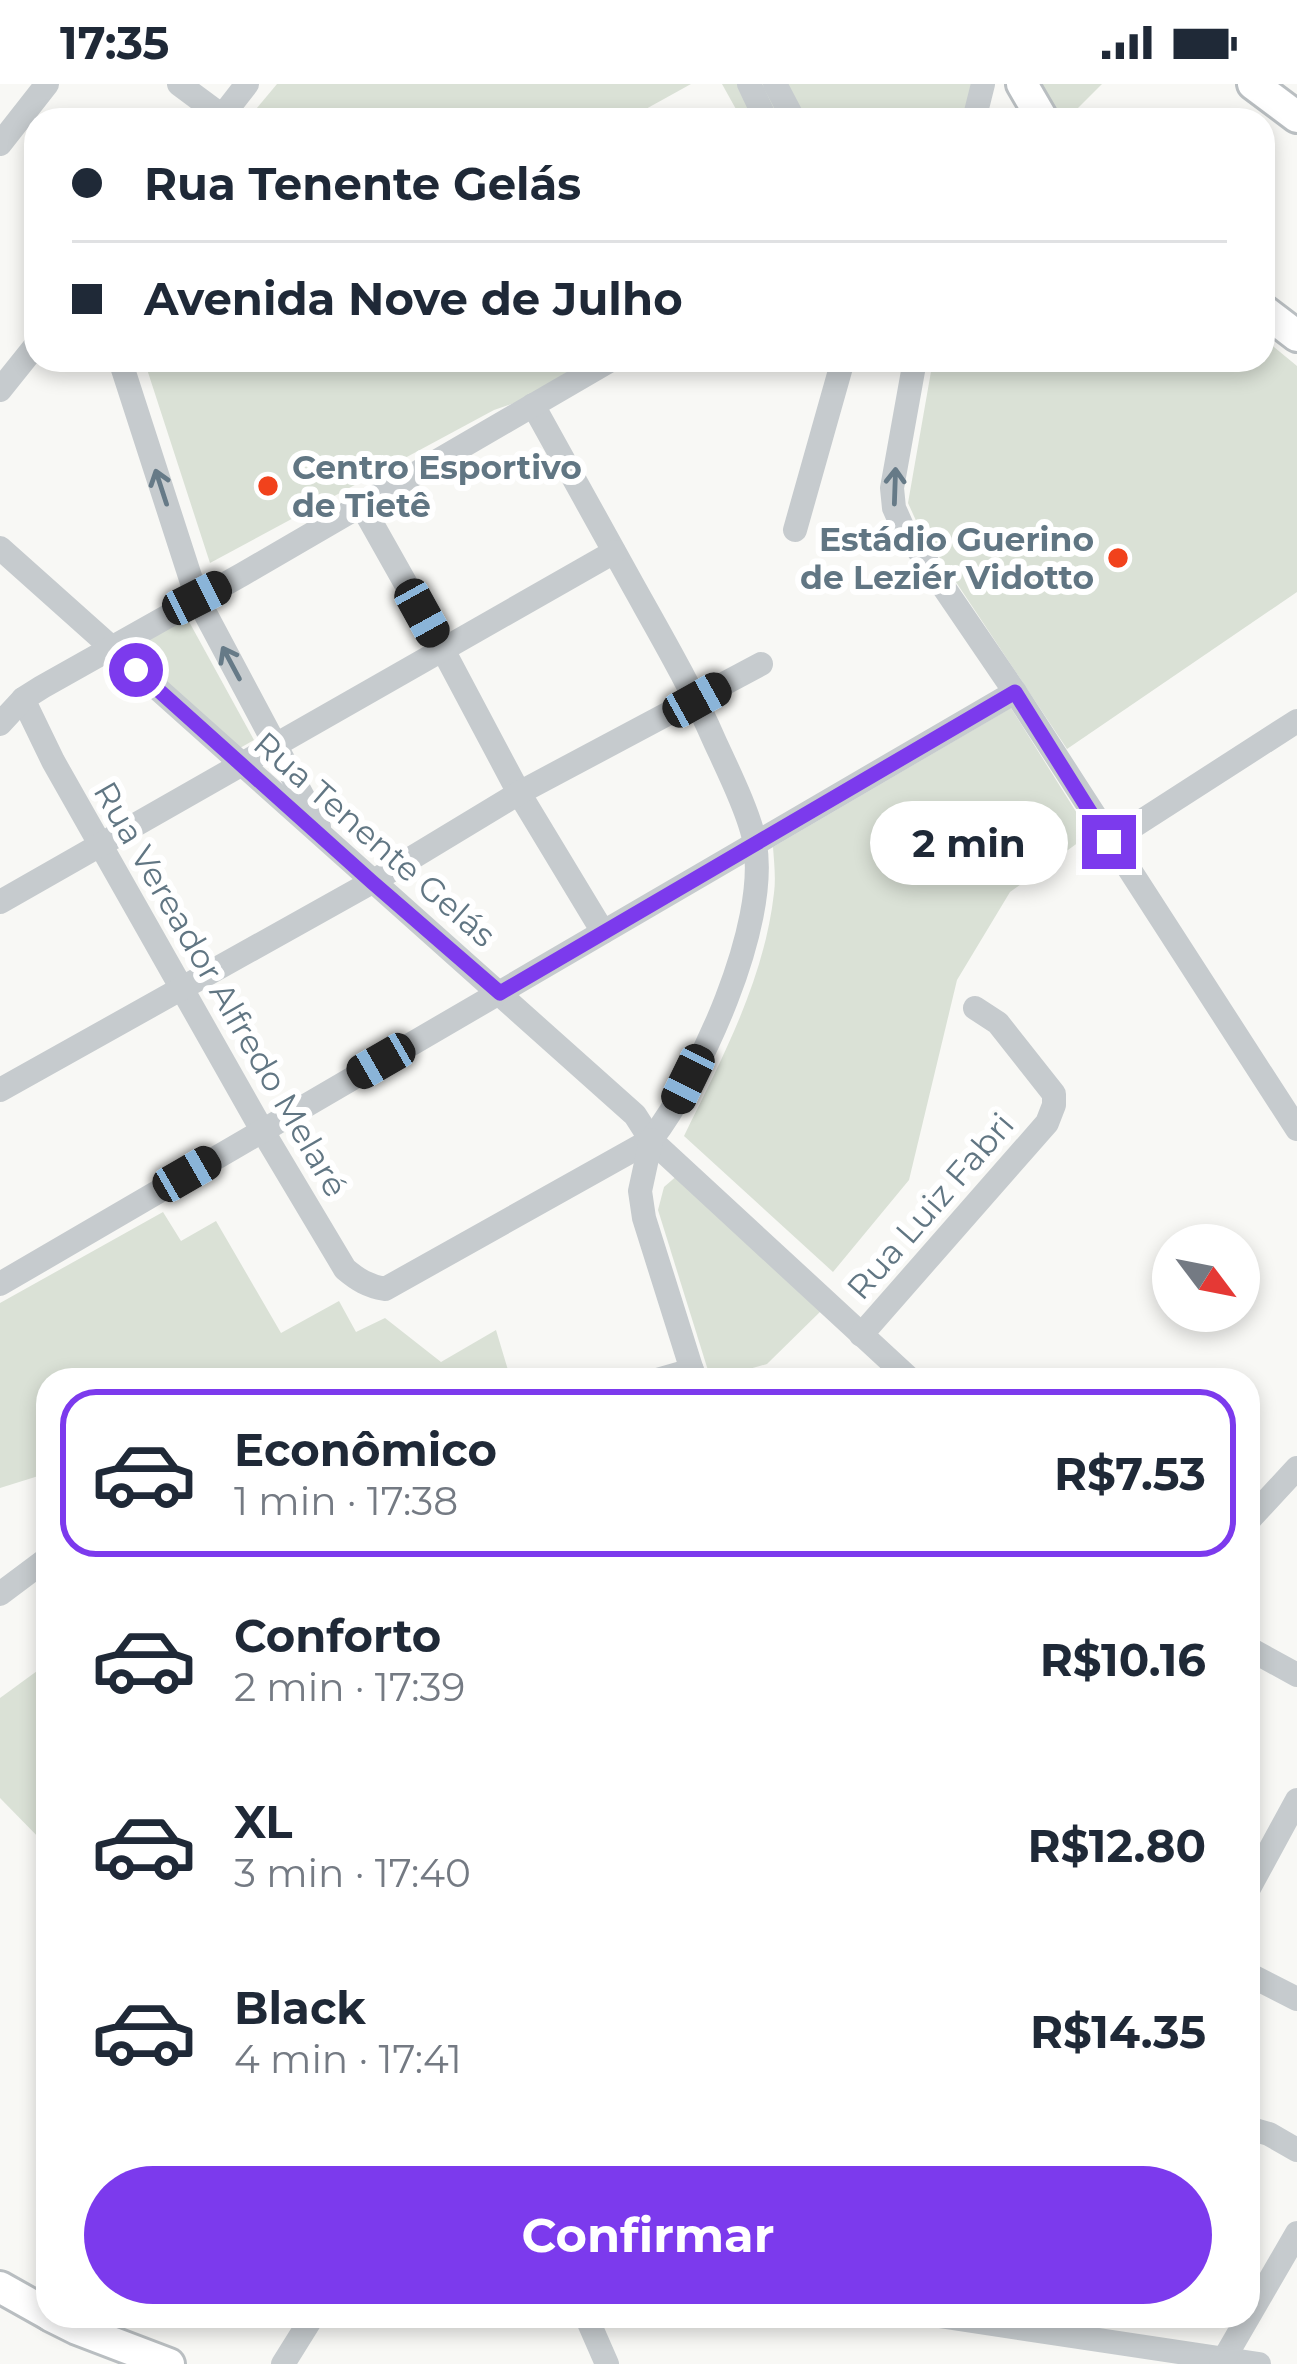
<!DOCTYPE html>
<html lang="pt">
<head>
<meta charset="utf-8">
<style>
	:root { --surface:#fff; --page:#f6f6f7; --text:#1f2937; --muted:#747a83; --line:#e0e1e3; --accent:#7c3aed }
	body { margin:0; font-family:Montserrat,sans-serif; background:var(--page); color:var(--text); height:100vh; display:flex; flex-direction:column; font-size:45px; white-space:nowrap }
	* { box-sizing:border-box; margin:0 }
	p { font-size:39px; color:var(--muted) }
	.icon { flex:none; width:66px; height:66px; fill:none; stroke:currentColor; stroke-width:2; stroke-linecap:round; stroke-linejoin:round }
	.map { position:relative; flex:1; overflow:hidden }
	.sheet { position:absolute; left:36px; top:1284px; width:1224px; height:960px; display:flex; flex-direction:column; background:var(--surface); border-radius:36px; box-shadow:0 6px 18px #0003 }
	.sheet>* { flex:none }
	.guide { position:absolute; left:24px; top:24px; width:1251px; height:264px; border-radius:36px; box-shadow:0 6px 18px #0003; display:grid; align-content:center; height:264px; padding:0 48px; background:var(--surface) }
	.needle { width:78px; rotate:122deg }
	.tools { position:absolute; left:1152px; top:1140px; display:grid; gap:24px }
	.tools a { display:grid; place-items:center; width:108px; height:108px; border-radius:50%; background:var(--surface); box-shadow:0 6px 18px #0003; font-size:60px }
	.end { position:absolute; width:54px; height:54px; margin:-27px; border:15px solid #7c3aed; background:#fff; box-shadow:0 0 0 6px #fff }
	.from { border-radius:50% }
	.bubble { position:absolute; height:84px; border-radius:42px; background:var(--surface); box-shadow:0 6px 18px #0003; font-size:39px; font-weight:700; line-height:84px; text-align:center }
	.car { position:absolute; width:36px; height:72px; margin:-36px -18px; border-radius:15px; box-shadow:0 0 9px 3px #0007; background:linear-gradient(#222 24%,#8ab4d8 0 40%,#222 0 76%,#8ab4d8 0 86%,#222 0) }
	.guide b { display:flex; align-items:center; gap:42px; height:114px; font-size:45px }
	.guide b+b { border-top:3px solid var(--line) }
	.guide i { width:30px; height:30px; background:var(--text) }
	ul { padding:21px 0 0; list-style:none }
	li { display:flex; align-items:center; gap:36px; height:168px; margin:0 24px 18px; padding:0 24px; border:6px solid transparent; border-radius:36px }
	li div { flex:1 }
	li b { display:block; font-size:45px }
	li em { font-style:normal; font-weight:700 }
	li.current { border-color:var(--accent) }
	li>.icon { width:108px; height:108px; stroke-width:1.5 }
	.cta { display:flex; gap:24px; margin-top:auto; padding:24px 48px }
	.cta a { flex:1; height:138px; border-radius:72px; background:var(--accent); color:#fff; font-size:48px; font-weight:700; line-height:138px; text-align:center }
	.status { display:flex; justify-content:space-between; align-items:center; height:84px; padding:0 60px; background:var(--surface); direction:ltr }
	.status svg { height:33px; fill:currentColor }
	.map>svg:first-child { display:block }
	.green { fill:#dae1d6 }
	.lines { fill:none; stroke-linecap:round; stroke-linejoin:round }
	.major-casing { stroke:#b9bec1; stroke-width:36 }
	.minor { stroke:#c6cbce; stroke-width:24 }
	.major { stroke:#fff; stroke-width:30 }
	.oneway { stroke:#667a87 }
	.route { stroke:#7c3aed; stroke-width:15 }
	.poi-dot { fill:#f1421c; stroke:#fff; stroke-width:4.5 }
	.labels { text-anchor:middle; stroke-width:12; stroke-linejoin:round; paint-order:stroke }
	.poi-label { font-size:33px; font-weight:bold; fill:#617683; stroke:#fff; text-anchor:start }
	.street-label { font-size:33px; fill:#617683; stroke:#fff }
</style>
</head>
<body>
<div class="status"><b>17:35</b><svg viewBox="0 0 49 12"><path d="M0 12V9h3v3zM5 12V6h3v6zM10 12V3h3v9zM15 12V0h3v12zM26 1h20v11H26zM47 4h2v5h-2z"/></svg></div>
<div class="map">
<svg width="1297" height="2280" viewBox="0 0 1297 2280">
	<rect width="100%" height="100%" fill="#f8f8f5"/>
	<g class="green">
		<polygon points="277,0 691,0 626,36 247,36"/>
		<polygon points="722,0 973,0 964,36 742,36"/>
		<polygon points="1037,0 1102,0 1066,36 1062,36"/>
		<polygon points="1263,254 1297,282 1297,508 1067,665 918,441 908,419 933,276 1263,276"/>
		<polygon points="144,276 586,276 523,316 494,326 210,479"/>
		<polygon points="187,534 254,656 240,664 130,566"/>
		<path d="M1011,624L1090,750L1010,808L957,896L909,1096L833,1188L684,1052C722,974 764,897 774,809C776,794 774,778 773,763Z"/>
		<polygon points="679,1090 826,1222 767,1280 711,1296 658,1126 664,1103"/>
		<polygon points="163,1128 181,1157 216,1137 281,1249 339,1217 356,1248 385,1234 441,1278 496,1246 511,1296 48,1296 48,1389 0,1404 0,1219"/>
		<polygon points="48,1579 48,1763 0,1714 0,1614"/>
	</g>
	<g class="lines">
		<defs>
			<g id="major">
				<polyline points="1022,0 1043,36"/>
				<polyline points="1253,0 1297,33"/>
				<polyline points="1263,226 1297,252"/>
				<polyline points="0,2203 48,2230"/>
				<polyline points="51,2232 77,2245 169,2280"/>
			</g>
		</defs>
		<use href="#major" class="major-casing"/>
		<g class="minor">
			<polyline points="179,0 222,32"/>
			<polyline points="749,0 766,36"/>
			<polyline points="775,0 794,36"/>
			<polyline points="219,36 247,0"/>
			<polyline points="974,36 983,0"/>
			<polyline points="0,60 47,0"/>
			<polyline points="120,276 197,514 319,743"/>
			<polyline points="915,276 892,404 894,424 902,442 1015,608 1297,1045"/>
			<polyline points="0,306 36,261"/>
			<polyline points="362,422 442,564 519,709 603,848"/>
			<polyline points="795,446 843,276"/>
			<polyline points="0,464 635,1031 651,1056 911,1296"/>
			<path d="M23,615L53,677L262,1046L345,1185C358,1196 368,1202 385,1205L651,1056C700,992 769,842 755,760C751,733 727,684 715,658C692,605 663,555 635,505C601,444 567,382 533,321"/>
			<polyline points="0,640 23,615 42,603 243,490 611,276"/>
			<polyline points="1109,758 1297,637"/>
			<polyline points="0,818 614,468"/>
			<polyline points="0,1006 372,798 519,709 761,580"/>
			<polyline points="651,1056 640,1107 644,1134 695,1296"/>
			<polyline points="0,1200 1015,608"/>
			<polyline points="861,1251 1047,1039 1054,1021 1054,1010 998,939 975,924"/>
			<polyline points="657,1296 692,1286"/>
			<polyline points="1248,1437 1297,1384"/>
			<polyline points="0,1510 48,1474"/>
			<polyline points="1248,1564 1297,1591"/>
			<polyline points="1248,1806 1297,1716"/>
			<polyline points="1248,1890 1297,1915"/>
			<polyline points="1248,2044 1269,2050 1297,2066"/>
			<polyline points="586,2232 607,2280"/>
			<polyline points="939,2232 1259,2280"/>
			<polyline points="283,2280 313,2232"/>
			<polyline points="1221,2280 1297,2149"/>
		</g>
		<use href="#major" class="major"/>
	</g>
	<defs><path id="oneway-shaft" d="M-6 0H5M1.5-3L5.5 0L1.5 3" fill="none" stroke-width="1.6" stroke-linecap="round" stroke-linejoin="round" transform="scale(3)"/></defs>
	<g class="oneway">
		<use href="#oneway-shaft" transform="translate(895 402) rotate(-88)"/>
		<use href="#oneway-shaft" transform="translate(161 403) rotate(-108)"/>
		<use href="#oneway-shaft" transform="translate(231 579) rotate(-118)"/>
	</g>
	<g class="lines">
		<polyline class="route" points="136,586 372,798 500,909 1015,608 1109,758"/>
	</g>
	<g class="poi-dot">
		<circle cx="268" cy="402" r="12"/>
		<circle cx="1118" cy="474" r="12"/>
	</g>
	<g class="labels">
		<g class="poi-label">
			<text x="292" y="395">Centro Esportivo<tspan x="292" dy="38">de Tietê</tspan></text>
			<text x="1094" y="467" text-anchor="end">Estádio Guerino<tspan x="1094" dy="38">de Leziér Vidotto</tspan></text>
		</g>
		<g class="street-label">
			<text transform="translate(375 755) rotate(41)" y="12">Rua Tenente Gelás</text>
			<text transform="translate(221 905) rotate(60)" y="12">Rua Vereador Alfredo Melaré</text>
			<text transform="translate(930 1122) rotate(-49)" y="12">Rua Luiz Fabri</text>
		</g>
	</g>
</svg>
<div class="tools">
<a><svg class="needle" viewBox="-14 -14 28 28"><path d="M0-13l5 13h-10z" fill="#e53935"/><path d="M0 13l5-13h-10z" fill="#747a83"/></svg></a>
</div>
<i class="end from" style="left:136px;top:586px"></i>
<i class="end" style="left:1109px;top:758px"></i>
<div class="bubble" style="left:870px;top:717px;width:198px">2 min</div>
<i class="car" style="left:197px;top:514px;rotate:63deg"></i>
<i class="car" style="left:422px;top:529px;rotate:151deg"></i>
<i class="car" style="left:697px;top:616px;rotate:61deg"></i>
<i class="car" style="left:381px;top:977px;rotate:240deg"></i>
<i class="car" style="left:688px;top:995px;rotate:206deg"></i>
<i class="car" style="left:187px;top:1090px;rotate:60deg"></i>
<div class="guide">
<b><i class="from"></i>Rua Tenente Gelás</b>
<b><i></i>Avenida Nove de Julho</b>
</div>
<section class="sheet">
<ul>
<li class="current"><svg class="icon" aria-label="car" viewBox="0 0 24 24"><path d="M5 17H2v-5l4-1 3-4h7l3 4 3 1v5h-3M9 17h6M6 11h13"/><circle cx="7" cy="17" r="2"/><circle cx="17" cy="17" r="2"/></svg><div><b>Econômico</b><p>1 min · 17:38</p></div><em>R$7.53</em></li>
<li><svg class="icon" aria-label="car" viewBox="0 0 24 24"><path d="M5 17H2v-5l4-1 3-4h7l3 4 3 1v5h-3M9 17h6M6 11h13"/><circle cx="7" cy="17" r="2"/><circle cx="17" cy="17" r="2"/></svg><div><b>Conforto</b><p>2 min · 17:39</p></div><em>R$10.16</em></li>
<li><svg class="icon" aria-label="car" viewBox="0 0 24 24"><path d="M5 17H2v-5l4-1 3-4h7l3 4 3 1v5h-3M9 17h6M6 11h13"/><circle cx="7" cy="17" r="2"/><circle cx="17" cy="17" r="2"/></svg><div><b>XL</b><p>3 min · 17:40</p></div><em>R$12.80</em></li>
<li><svg class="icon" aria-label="car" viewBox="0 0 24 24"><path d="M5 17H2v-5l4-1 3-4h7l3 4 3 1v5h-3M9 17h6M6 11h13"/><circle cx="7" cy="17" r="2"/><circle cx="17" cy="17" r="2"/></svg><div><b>Black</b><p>4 min · 17:41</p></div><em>R$14.35</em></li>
</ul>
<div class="cta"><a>Confirmar</a></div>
</section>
</div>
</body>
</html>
